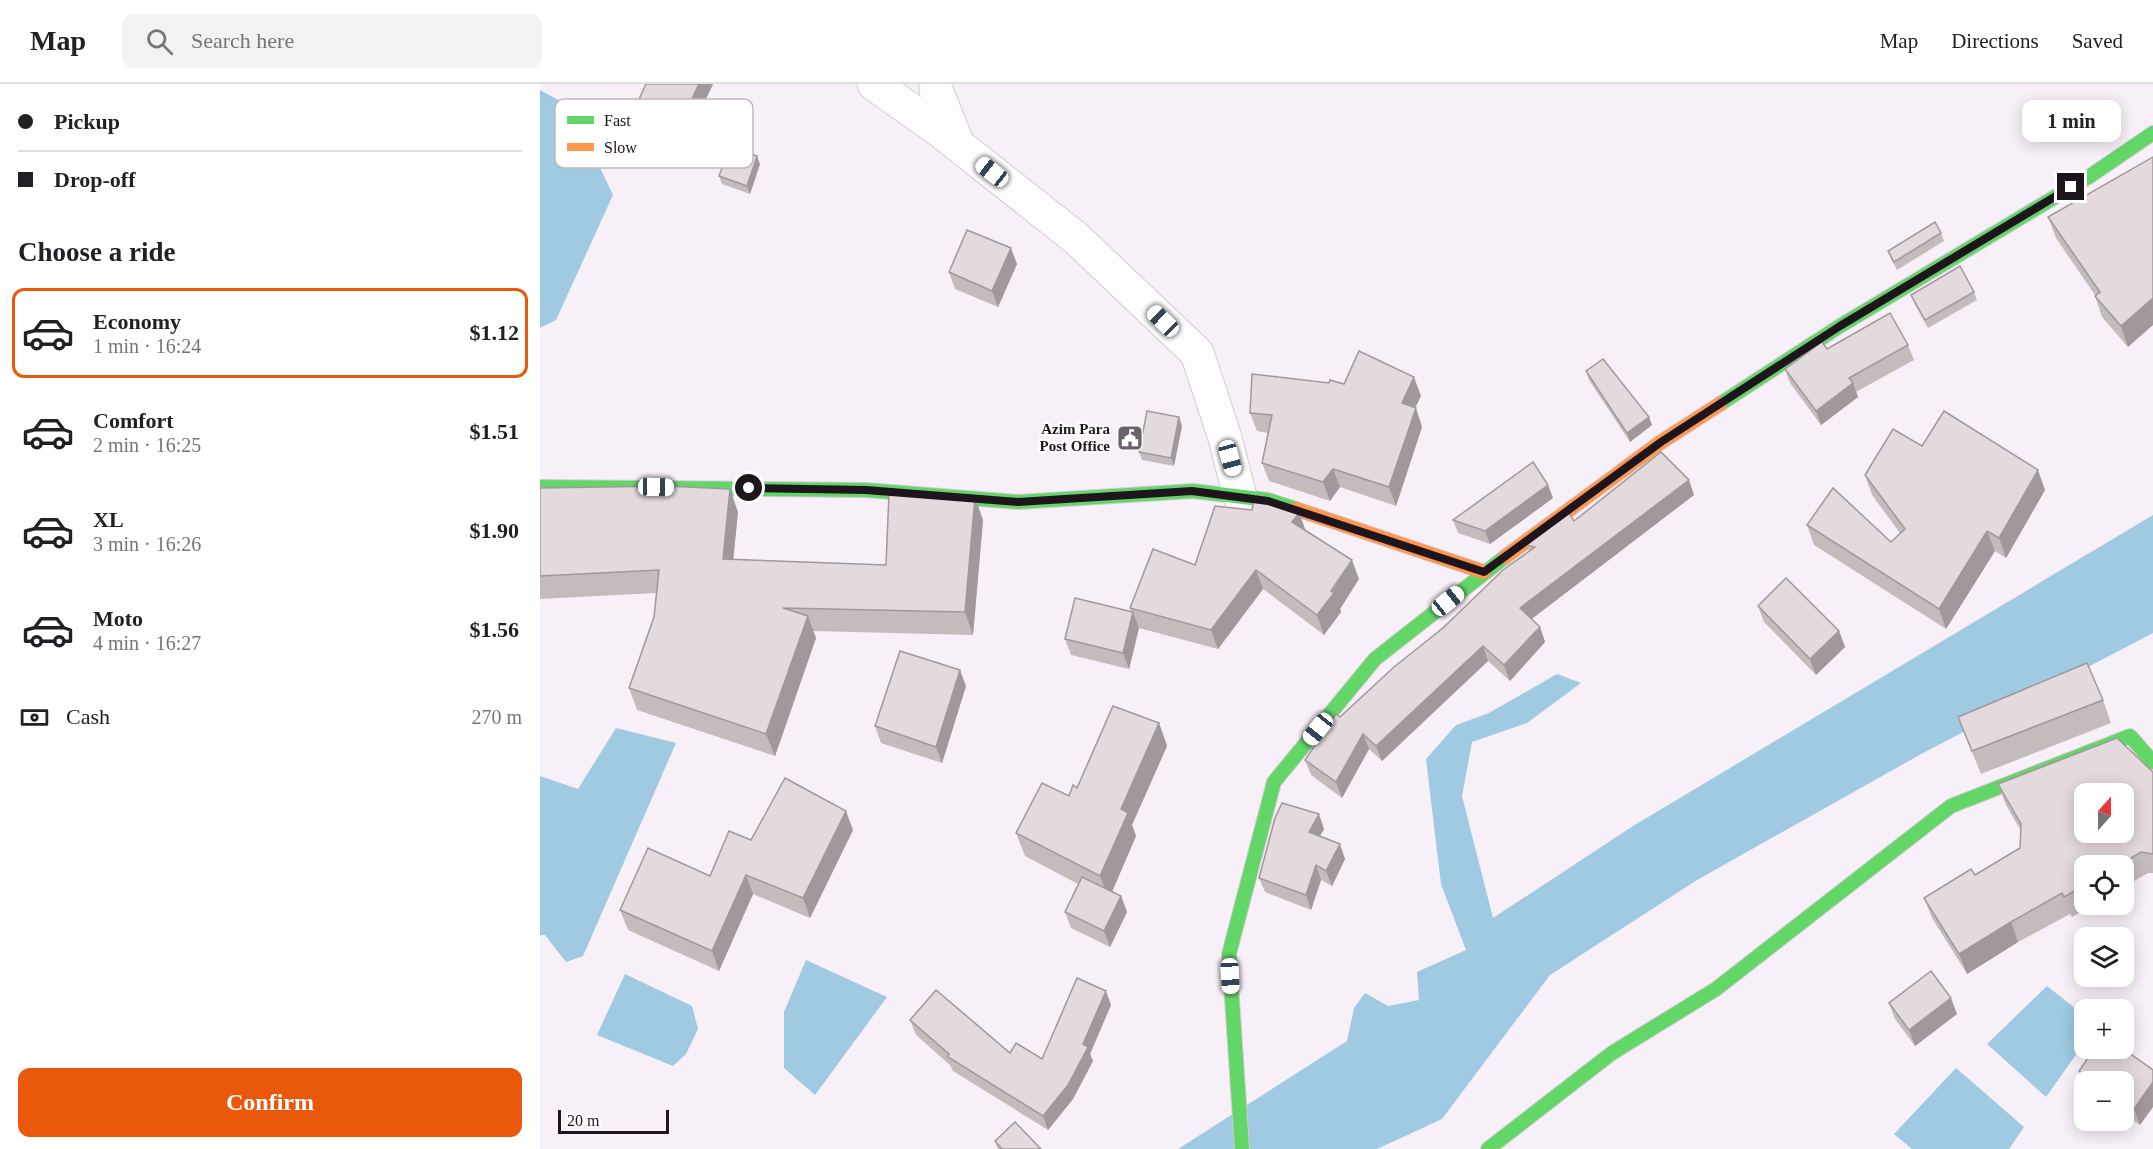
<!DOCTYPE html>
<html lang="en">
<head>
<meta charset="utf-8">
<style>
	:root { --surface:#fff; --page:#f2f2f2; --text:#202124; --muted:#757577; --line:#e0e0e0; --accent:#ea580c }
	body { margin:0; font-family:Georgia,serif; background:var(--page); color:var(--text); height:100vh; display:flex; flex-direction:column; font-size:22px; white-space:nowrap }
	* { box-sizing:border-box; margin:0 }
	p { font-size:20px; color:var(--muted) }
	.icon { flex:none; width:33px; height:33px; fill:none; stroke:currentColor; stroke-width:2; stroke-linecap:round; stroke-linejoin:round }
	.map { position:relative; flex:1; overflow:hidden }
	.side { display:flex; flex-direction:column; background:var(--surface); width:540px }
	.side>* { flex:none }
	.hud { display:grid; align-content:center; height:132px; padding:0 18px; background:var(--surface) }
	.needle { width:39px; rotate:21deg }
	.controls { position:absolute; left:1534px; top:699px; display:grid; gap:12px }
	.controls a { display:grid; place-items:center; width:60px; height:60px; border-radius:12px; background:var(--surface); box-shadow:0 3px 15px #0003; font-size:30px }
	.scale { position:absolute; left:18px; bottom:15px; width:111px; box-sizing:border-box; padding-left:6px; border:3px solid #1e151d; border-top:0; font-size:16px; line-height:21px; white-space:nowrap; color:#1e151d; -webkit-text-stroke:4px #fff; paint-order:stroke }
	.end { position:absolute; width:27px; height:27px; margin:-14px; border:8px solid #1e151d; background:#fff; box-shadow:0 0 0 3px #fff }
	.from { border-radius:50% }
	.bubble { position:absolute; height:42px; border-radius:12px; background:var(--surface); box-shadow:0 3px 15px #0003; font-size:20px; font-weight:700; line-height:42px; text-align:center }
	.car { position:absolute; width:18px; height:36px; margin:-18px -9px; border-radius:8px; box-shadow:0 0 4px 2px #0007; background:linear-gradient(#fff 24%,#345 0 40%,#fff 0 76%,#345 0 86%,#fff 0) }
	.hud b { display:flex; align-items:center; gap:21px; height:57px; font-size:22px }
	.hud b+b { border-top:2px solid var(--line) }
	.hud i { width:15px; height:15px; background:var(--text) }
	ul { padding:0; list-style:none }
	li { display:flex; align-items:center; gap:18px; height:90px; margin:0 12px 9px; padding:0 6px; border:3px solid transparent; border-radius:12px }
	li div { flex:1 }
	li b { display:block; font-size:22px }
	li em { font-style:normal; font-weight:700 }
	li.selected { border-color:var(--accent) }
	li>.icon { width:54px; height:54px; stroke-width:1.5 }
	h2 { padding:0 18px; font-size:27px; line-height:72px }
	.pay { display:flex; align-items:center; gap:15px; height:66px; padding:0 18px; font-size:22px }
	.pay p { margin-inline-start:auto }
	.action { display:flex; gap:12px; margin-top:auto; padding:12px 18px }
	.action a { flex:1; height:69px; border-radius:12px; background:var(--accent); color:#fff; font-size:24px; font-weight:700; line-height:69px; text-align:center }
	header { display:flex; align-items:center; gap:36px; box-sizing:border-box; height:84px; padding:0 30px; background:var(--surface); border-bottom:2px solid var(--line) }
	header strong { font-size:28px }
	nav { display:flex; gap:33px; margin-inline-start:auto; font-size:21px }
	.search { width:420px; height:54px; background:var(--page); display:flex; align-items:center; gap:15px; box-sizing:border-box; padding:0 21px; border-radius:12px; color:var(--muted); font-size:22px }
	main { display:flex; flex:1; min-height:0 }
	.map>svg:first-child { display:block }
	.water { fill:#9fcae1 }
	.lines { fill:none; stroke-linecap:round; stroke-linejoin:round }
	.street-casing { stroke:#d3cad2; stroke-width:35 }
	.fast-casing { stroke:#d3cad2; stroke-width:16 }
	.slow-casing { stroke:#d3cad2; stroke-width:16 }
	.street { stroke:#fefdfe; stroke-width:33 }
	.fast { stroke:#63d668; stroke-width:14 }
	.slow { stroke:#ff974d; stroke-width:14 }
	.wall { fill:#c4bbbd }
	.shaded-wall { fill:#a0989a }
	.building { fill:#e4d9dc; stroke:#a0989a; stroke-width:1.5; fill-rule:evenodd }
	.route { stroke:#1e151d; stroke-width:8 }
	.labels { text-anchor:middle; stroke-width:4.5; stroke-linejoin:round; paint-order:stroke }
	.poi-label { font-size:15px; font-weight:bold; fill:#1e151d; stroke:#fff; text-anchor:end }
	.key { fill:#fff; stroke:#bcb9bb; stroke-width:1.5 }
	.key-label { font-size:16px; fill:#1e151d }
</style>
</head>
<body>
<header>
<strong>Map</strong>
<div class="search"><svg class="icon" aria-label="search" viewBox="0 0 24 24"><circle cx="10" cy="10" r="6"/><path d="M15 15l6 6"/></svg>Search here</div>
<nav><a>Map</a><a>Directions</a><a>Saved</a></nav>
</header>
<main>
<section class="side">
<div class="hud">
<b><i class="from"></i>Pickup</b>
<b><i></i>Drop-off</b>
</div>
<h2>Choose a ride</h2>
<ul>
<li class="selected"><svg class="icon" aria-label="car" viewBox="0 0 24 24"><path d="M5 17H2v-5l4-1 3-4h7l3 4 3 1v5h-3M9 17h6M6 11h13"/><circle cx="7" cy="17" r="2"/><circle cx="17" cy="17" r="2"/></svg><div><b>Economy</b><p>1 min · 16:24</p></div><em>$1.12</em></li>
<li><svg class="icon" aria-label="car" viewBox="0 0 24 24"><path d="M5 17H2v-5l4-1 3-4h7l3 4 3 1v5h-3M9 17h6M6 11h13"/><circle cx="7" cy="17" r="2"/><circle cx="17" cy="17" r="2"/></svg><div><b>Comfort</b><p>2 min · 16:25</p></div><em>$1.51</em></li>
<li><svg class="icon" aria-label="car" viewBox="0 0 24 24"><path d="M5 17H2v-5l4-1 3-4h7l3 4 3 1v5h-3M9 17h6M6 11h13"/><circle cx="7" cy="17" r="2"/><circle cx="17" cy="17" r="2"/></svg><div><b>XL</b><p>3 min · 16:26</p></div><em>$1.90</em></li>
<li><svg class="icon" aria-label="car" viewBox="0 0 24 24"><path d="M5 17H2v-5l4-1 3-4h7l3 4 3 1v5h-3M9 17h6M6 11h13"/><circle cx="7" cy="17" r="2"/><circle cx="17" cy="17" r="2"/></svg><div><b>Moto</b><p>4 min · 16:27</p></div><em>$1.56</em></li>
</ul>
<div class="pay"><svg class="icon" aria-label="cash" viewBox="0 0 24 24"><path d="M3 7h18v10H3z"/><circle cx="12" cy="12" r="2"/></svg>Cash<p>270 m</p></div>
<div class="action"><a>Confirm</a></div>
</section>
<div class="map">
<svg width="1613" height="1065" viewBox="0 0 1613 1065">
	<rect width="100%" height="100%" fill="#f8f0f8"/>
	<g class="water">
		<polygon points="0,6 31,23 73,111 16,236 0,244"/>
		<polygon points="1613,431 1613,549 1383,669 1157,796 1010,891 902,1035 837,1065 638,1065 807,957 814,924 825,909 848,922 879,916 877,888 926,866 901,800 886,675 916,641 949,629 1017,590 1041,599 987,639 932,658 922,712 953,834 1093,742"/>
		<polygon points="76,644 136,659 43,872 26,878 5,851 0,851 0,692 38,705"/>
		<polygon points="266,876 347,913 275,1011 244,984 244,928"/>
		<polygon points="85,890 152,922 158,945 146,970 133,982 57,951"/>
		<polygon points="1507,902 1545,932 1545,958 1506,1013 1447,960"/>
		<polygon points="1416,984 1484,1043 1469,1065 1372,1065 1354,1050"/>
	</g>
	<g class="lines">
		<defs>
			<g id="street">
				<polyline points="334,0 403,49 537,155 657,269 685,354 700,413"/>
				<polyline points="396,0 396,6 418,61"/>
			</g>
			<g id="fast">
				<polyline points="1180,320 1300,242 1550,92 1613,49"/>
				<polyline points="0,403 326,406 478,418 653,407 728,416 756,425"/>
				<polyline points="702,1065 689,870 734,698 835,575 965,473"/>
				<polyline points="948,1065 1072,969 1176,905 1411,722 1590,652 1613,678"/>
			</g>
			<g id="slow">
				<polyline points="756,425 944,488"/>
				<polyline points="965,473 1121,358 1180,320"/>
			</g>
		</defs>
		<use href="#street" class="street-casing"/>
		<use href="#fast" class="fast-casing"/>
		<use href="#slow" class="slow-casing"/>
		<use href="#street" class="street"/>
		<use href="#fast" class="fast"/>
		<use href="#slow" class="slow"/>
	</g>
	<g class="wall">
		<polygon points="173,0 138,74 95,54 89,37"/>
		<polygon points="1613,73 1588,263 1562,233 1555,212 1555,211 1516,154 1508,133"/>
		<polygon points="220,80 210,110 182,100 179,92"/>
		<polygon points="1401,149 1404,157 1357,186 1351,175 1348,167"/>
		<polygon points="477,180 458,223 415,205 409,188"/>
		<polygon points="1434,208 1437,216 1388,244 1374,219 1371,211"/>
		<polygon points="1368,261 1374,276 1316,308 1318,313 1281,341 1250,299 1245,285 1287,265"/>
		<polygon points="1046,287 1109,333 1112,341 1090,358 1049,296"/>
		<polygon points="804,300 881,312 875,324 882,343 856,422 800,403 790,417 729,397 722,379 728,349 717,347 710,329"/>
		<polygon points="642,342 634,382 602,376 599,368"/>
		<polygon points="1382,362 1505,406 1466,474 1455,467 1406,545 1274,461 1267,441 1351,458 1360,449 1332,411 1325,391"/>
		<polygon points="0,404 198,428 193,476 346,481 443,436 433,551 273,547 276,554 235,672 97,626 89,604 114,533 116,509 0,515"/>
		<polygon points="1154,411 992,535 1000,543 1005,558 970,597 948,577 842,677 829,665 802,714 771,691 765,676 800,633 989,467 987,461 1034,437"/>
		<polygon points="1013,414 950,460 918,449 913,436"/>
		<polygon points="712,426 759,429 766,447 819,495 800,525 801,528 784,551 723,505 678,565 599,544 589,585 531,571 525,555 591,527 590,524 655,481"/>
		<polygon points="1218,522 1299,547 1305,563 1276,591 1224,538"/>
		<polygon points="426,602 402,679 341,659 335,642"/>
		<polygon points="1563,616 1571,639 1441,690 1418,633"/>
		<polygon points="619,639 627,662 592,741 596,752 572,807 581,812 587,828 570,863 531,844 525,828 538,800 485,772 476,749 529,712 537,704"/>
		<polygon points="1613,688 1613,789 1608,789 1584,803 1584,782 1545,782 1545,820 1554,820 1532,833 1530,830 1478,858 1427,890 1392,834 1384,814 1435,791 1480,764 1481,747 1466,721 1458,700"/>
		<polygon points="784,745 780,752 805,775 792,802 781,796 771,826 725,808 719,794"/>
		<polygon points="313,746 270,834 213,810 179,887 88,846 80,826 170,792 211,756"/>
		<polygon points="1349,919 1417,930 1375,962 1355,935"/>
		<polygon points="571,921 550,970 553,977 533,1015 508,1046 413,987 410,981 376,951 370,936 470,969 502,975"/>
		<polygon points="1613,986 1600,1041 1584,1030 1584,998 1545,998 1545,1003 1539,987"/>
		<polygon points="455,1057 501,1065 458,1065"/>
	</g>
	<g class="shaded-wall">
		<polygon points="159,0 173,0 138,74 132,57"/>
		<polygon points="217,72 220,80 210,110 207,102"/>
		<polygon points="471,164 477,180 458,223 452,207"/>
		<polygon points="1613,214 1613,241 1588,263 1581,242"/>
		<polygon points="874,293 881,312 868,338 862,319"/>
		<polygon points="1313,299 1318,313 1281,341 1276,327"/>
		<polygon points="876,324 882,343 856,422 849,403"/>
		<polygon points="639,333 642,342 634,382 631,374"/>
		<polygon points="1109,333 1112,341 1090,358 1087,349"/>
		<polygon points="793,385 800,403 790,417 783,398"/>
		<polygon points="1498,386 1505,406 1466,474 1459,454"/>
		<polygon points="1149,396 1154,411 986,539 980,524"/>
		<polygon points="1008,401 1013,414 950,460 945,447"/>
		<polygon points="190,405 198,428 191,498 183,475"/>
		<polygon points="435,413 443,436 433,551 425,528"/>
		<polygon points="759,429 766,448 752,438"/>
		<polygon points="1447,447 1455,467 1406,545 1399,525"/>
		<polygon points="812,476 819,495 800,525 801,528 784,551 777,531"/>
		<polygon points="716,486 723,505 678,565 671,546"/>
		<polygon points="593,528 599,544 589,585 583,569"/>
		<polygon points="268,532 276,554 235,672 226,650"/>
		<polygon points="1000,543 1005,558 970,597 964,581"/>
		<polygon points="1299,547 1305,563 1276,591 1270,575"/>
		<polygon points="943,562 948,577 842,677 836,662"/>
		<polygon points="420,586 426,602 402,679 396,663"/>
		<polygon points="619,639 627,662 592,741 596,752 569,815 560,792 581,725"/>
		<polygon points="823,650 829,665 802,714 796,698"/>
		<polygon points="306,727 313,746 270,834 263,814"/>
		<polygon points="779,730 784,745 774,762 769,748"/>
		<polygon points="800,760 805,775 792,802 786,787"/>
		<polygon points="776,781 781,796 771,826 766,811"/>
		<polygon points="206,791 213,810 179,887 172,867"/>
		<polygon points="581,812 587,828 570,863 564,847"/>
		<polygon points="1471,838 1478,858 1427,890 1419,870"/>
		<polygon points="566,907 571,921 550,970 553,977 533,1015 508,1046 503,1032 543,960"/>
		<polygon points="1411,914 1417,930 1375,962 1369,946"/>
		<polygon points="1613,998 1613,1023 1600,1041 1594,1025"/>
	</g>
	<g class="building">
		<polygon points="106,0 159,0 132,57 89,37"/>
		<polygon points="190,62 217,72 207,102 179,92"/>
		<polygon points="1613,73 1613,214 1581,242 1555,212 1560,208 1508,133"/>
		<polygon points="1395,138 1401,149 1354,178 1348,167"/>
		<polygon points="427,146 471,164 452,207 409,188"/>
		<polygon points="1420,182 1434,208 1385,236 1371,211"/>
		<polygon points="1350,229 1368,261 1309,294 1313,299 1276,327 1245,285 1282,258 1287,265"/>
		<polygon points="819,267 874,293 862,319 876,324 849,403 793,385 783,398 722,379 732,331 710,329 712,290 789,299 790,296 804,300"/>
		<polygon points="1063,275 1109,333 1087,349 1046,287"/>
		<polygon points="607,327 639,333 631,374 599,368"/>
		<polygon points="1404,327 1498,386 1459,454 1447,447 1399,525 1267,441 1293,404 1351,458 1365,445 1325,391 1353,345 1382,362"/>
		<polygon points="1121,368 1149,396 980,524 1000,543 964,581 943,562 836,662 823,650 796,698 765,676 796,630 800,633 854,583 903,544 963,486 995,463 987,461 1029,429 1034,437"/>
		<polygon points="993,378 1008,401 945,447 913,436"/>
		<polygon points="126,402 190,405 183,475 346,481 349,409 435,413 425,528 243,524 268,532 226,650 89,604 114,533 119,486 0,492 0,404"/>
		<polygon points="714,415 759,429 752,438 812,476 791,507 794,509 777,531 716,486 671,546 590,524 613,465 655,481 675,422 712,426"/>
		<polygon points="1246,494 1299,547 1270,575 1218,522"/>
		<polygon points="535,514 593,528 583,569 525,555"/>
		<polygon points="360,567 420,586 396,663 335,642"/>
		<polygon points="1547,579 1563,616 1432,667 1418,633"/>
		<polygon points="573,622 619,639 581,725 588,729 560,792 476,749 502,699 529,712 533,701 537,704"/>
		<path d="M1577,654L1613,688V770L1601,768L1578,782H1545V801L1524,813L1522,809L1471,838L1419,870L1384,814L1431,785L1435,791L1480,764L1481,740L1458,700ZM1545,710H1584V748H1545Z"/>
		<polygon points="245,694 306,727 263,814 206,791 172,867 80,826 108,764 170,792 189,747 211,756"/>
		<polygon points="742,719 779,730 769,748 800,760 786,787 776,781 766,811 719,794 735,734"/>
		<polygon points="542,793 581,812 564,847 525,828"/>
		<polygon points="1391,887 1411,914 1369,946 1349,919"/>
		<polygon points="537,894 566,907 543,960 548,963 528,1001 503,1032 408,973 409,970 370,936 396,906 470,969 476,959 502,975"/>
		<polygon points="1555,964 1582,964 1613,986 1613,998 1594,1025 1584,1018 1584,998 1555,998 1539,987"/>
		<polygon points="475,1038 501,1065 462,1065 455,1057"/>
	</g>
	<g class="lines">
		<polyline class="route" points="209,404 326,406 478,418 652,407 728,417 944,488 1121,358 1300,242 1531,103"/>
	</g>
	<defs>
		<symbol id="civic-square" viewBox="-11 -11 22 22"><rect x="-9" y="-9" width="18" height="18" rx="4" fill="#6a626a" stroke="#fff"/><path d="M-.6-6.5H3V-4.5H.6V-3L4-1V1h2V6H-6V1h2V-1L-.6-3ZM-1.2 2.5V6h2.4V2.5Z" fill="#fff"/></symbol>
	</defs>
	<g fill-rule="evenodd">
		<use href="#civic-square" x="575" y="339" width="30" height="30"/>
	</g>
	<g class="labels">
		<g class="poi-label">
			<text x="570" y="350">Azim Para<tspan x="570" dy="17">Post Office</tspan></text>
		</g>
	</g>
	<rect x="15" y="15" width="198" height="69" rx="9" class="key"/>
	<rect x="27" y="32" width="27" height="8" fill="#63d668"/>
	<rect x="27" y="59" width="27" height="8" fill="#ff974d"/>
	<g class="key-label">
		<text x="64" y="42">Fast</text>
		<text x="64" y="69">Slow</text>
	</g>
</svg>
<div class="controls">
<a><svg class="needle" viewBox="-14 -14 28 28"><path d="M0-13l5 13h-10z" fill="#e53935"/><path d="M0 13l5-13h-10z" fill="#757577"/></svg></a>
<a><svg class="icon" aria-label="locate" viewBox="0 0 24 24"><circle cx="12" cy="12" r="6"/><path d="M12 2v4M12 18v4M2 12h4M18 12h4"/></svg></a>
<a><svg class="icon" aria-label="layers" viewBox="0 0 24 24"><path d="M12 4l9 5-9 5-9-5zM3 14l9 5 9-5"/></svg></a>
<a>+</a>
<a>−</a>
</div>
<div class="scale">20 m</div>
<i class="end from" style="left:209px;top:404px"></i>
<i class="end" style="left:1531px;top:103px"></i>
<div class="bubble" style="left:1482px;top:16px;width:99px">1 min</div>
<i class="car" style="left:452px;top:88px;rotate:308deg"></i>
<i class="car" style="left:623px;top:237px;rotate:314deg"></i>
<i class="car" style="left:690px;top:374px;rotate:165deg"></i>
<i class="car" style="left:116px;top:403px;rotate:91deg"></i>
<i class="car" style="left:908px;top:517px;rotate:51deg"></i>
<i class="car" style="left:778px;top:645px;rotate:219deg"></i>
<i class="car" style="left:690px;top:892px;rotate:177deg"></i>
</div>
</main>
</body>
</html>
